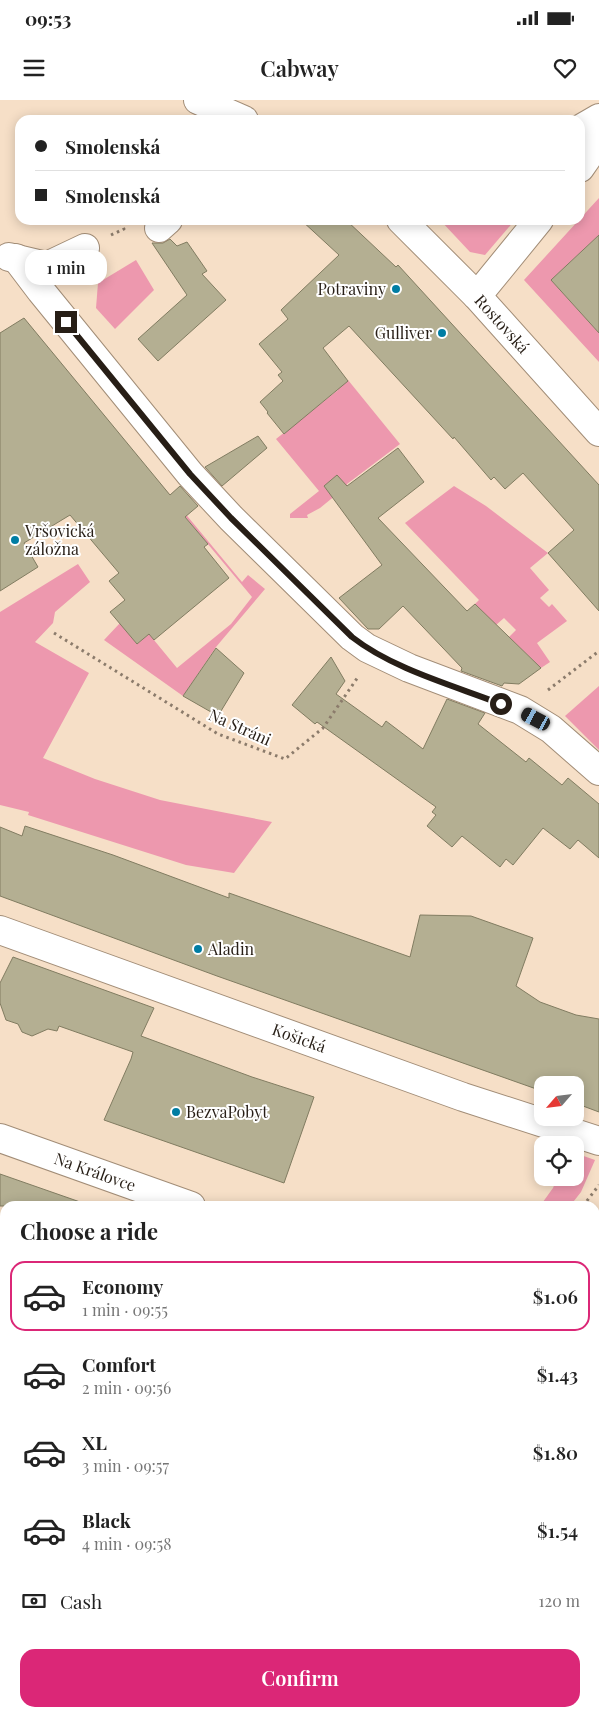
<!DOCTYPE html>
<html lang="en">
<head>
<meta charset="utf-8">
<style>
	:root { --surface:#fff; --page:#f2f2f2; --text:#222; --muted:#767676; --line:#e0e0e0; --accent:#db2777 }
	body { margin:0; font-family:"Playfair Display",serif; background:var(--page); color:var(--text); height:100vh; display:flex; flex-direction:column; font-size:19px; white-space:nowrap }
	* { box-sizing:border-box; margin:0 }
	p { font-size:16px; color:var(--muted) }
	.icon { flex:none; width:28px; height:28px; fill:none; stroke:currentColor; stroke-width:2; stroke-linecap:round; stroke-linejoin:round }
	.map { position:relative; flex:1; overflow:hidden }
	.sheet { position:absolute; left:0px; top:1101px; width:600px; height:516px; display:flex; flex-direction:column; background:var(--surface); border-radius:15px 15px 0 0; box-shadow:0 2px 12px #0003 }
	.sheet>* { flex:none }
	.banner { position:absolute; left:15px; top:15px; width:570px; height:110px; border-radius:15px; box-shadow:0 2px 12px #0003; display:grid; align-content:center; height:110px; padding:0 20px; background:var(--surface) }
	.needle { width:32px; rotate:242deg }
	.tools { position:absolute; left:534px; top:976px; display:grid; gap:10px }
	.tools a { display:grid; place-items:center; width:50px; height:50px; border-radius:10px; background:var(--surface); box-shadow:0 2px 12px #0003; font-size:25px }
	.end { position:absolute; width:22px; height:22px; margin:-11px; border:6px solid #271e16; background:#fff; box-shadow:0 0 0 2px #fff }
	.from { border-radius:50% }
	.bubble { position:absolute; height:35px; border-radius:15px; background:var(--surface); box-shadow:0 2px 12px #0003; font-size:16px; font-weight:600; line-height:35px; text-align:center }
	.car { position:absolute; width:15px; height:30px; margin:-15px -8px; border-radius:6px; box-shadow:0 0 4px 1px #0007; background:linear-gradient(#222 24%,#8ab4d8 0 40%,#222 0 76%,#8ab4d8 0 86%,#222 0) }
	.banner b { display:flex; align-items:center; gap:18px; height:48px; font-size:19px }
	.banner b+b { border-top:1px solid var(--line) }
	.banner i { width:12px; height:12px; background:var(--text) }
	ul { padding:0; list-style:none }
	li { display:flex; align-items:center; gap:15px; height:70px; margin:0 10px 8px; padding:0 10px; border:2px solid transparent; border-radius:15px }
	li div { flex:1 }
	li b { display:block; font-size:19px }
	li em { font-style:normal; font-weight:600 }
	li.selected { border-color:var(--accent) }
	li>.icon { width:45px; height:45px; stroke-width:1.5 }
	h2 { padding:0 20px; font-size:22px; line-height:60px }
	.pay { display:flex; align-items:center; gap:12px; height:55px; padding:0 20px; font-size:19px }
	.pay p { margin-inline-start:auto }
	.button { display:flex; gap:10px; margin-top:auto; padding:10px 20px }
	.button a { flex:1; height:58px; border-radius:15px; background:var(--accent); color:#fff; font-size:20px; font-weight:600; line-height:58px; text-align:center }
	.status { display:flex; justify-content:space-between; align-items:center; height:35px; padding:0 25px; background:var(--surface); direction:ltr }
	.status svg { height:14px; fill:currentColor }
	header { display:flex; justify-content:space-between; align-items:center; height:65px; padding:0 20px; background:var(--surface); font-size:22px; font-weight:600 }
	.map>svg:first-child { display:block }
	.green { fill:#ed98ae }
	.building { fill:#b4af92; stroke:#817c61 }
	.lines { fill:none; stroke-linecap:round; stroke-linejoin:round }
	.street-casing { stroke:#a28d77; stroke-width:30 }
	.path { stroke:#8b7b6b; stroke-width:3; stroke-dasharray:2.5 4; stroke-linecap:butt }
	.street { stroke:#fff; stroke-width:28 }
	.route { stroke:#271e16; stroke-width:6 }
	.poi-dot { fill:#007da3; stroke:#fff; stroke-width:2 }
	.labels { text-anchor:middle; stroke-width:4; stroke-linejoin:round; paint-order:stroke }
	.poi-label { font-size:16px; fill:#271e16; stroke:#fff; text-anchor:start }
	.street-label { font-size:16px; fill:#271e16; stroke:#fff }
</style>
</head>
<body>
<div class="status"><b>09:53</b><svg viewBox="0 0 49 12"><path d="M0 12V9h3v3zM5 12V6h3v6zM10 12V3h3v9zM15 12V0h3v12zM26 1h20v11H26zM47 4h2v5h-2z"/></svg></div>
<header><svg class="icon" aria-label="menu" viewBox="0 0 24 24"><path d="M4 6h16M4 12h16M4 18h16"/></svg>Cabway<svg class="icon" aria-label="heart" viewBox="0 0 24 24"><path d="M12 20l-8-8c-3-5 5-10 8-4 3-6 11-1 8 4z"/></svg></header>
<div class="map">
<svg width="599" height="1617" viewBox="0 0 599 1617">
	<rect width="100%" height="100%" fill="#f6dfc7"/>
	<g class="green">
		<polygon points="599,98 599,135 551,180 599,233 599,262 524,180"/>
		<polygon points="440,120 515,120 485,155 470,152"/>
		<polygon points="136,160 154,190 115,229 96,208 98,183"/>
		<polygon points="348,280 400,344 347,384 347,386 320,408 307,415 308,418 290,418 290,414 319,391 276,339 338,290 337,289"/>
		<polygon points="159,382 242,482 248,475 265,489 216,547 183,596 104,540 120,523 137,544 149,534 177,568 231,524 252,497 157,383"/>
		<polygon points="454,386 486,406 548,453 530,468 549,490 540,498 549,507 552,504 567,521 537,543 550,562 541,568 509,537 516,530 504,518 496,525 475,504 479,500 405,423"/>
		<polygon points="78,464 90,482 55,512 53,523 35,542 89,573 43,658 95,679 160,700 272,722 234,773 186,765 28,715 29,712 0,705 0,512"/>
		<polygon points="599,586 599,650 565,616"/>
		<polygon points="575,1053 595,1060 581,1092 570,1106 540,1106 553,1088 557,1078 575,1078"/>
		<polygon points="599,1139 599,1274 595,1273 595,1143"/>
		<polygon points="0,1202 5,1205 5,1296 0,1291"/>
		<polygon points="595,1605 599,1609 599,1617 388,1617 388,1612 595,1612"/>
	</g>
	<g class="building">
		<polygon points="301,120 346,120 396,167 398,165 599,385 599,511 548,453 574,430 523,373 505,389 494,377 491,380 454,337 453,339 349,226 323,248 348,281 284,334 267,313 268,312 260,302 283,281 278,275 282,272 259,244 288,219 281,210 339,155"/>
		<polygon points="599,135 599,233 551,180"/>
		<polygon points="170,139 177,146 187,142 207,171 202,174 226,200 158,261 138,239 187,195 152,143 163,143"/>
		<polygon points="24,218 170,395 180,386 198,406 185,417 208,444 204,447 229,478 154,540 149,534 137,544 110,512 125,500 109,481 119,473 70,415 24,443 38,467 0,491 0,233"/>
		<polygon points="258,336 267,348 222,386 205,367"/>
		<polygon points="398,348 424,382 378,418 467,511 475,504 541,568 519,584 504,583 502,586 461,571 462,568 403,506 379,529 368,529 339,498 382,465 324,386 337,375 347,386"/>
		<polygon points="216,548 244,573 218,616 183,596"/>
		<polygon points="331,557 345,581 336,594 382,627 386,621 423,649 447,599 485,613 478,624 526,662 529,658 562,685 568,678 599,704 599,758 578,740 570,749 543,728 513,765 506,759 500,767 462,736 452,747 427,726 436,715 432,712 436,707 317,622 315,624 292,605"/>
		<polygon points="25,726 113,755 229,798 229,793 410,857 420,815 471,816 533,838 516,886 540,902 576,915 599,919 599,1012 575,1003 575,985 542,985 542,991 217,876 0,796 0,727 22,736"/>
		<polygon points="13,857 154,908 141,936 252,977 314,997 284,1083 104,1020 131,959 133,952 59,926 57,931 48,929 32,936 22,932 18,924 6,920 0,903 0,883"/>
		<polygon points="0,1074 83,1103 82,1106 0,1106"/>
	</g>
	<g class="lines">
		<defs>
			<g id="street">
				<polyline points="198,0 244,20"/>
				<polyline points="580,29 599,18"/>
				<polyline points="580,68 599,41"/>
				<path id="s1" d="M401,120L477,196L599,332"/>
				<polyline points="159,128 168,120"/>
				<polyline points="9,157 47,166 85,148"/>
				<polyline points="16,158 41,191 190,374 231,418 352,537 367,548 409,568 520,610 551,629 599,671"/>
				<polyline points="477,196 539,120"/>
				<path id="s2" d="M0,830L463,997L599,1041"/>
				<path id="s3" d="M0,1038L191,1106"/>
				<polyline points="0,1459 5,1464"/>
				<polyline points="157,1612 161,1617"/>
				<polyline points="274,1617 275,1612"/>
			</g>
		</defs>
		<use href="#street" class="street-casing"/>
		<g class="path">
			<polyline points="111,135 124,129 119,120"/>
			<polyline points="54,533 218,634 285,659 323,628 358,577"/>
			<polyline points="548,590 599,551"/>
			<polyline points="583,1106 599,1085"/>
			<polyline points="595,1181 599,1176"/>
			<polyline points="595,1262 599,1262"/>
			<polyline points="595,1278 599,1279"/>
			<polyline points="595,1386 599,1389"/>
			<polyline points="595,1594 599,1598"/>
			<polyline points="454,1612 455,1617"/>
			<polyline points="589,1612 594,1617"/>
			<polyline points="325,1617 329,1612"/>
			<polyline points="366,1617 366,1612"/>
		</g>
		<use href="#street" class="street"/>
	</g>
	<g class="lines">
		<path class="route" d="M66,222L190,374L231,418L352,537C393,569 452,585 501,604"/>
	</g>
	<g class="poi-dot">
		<circle cx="396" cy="189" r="5"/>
		<circle cx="442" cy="233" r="5"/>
		<circle cx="15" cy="440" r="5"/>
		<circle cx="198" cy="849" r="5"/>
		<circle cx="176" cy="1012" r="5"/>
	</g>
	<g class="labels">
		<g class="poi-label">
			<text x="386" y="195" text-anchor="end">Potraviny</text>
			<text x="432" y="239" text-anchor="end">Gulliver</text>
			<text x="25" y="437">Vršovická<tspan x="25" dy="18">záložna</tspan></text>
			<text x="208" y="855">Aladin</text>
			<text x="186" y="1018">BezvaPobyt</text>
		</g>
		<g class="street-label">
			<text dy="6" stroke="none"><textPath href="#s1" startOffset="145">Rostovská</textPath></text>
			<text transform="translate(240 627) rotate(24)" y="6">Na Stráni</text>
			<text dy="6" stroke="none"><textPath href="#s2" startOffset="318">Košická</textPath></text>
			<text dy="6" stroke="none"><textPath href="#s3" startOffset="101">Na Královce</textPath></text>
		</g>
	</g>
</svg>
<div class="tools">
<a><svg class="needle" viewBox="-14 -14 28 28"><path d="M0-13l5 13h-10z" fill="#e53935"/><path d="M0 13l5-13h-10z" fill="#767676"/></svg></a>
<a><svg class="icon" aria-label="locate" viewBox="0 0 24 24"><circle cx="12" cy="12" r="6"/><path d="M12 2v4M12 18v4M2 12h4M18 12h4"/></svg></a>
</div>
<i class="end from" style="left:501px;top:604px"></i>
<i class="end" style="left:66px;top:222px"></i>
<div class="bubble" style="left:25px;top:150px;width:82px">1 min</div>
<i class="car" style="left:536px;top:619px;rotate:298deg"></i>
<div class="banner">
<b><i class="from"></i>Smolenská</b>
<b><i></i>Smolenská</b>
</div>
<section class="sheet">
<h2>Choose a ride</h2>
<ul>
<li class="selected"><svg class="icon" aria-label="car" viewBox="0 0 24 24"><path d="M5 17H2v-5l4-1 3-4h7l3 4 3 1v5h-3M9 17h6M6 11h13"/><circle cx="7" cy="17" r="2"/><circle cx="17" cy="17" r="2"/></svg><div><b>Economy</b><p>1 min · 09:55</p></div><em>$1.06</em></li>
<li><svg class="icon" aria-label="car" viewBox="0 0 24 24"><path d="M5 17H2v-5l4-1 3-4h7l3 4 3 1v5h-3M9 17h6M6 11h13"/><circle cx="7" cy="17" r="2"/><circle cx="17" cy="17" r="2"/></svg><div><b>Comfort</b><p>2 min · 09:56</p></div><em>$1.43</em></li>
<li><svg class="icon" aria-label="car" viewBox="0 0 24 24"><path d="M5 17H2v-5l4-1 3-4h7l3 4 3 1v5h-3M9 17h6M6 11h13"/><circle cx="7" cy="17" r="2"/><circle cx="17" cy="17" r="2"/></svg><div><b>XL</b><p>3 min · 09:57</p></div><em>$1.80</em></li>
<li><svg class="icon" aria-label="car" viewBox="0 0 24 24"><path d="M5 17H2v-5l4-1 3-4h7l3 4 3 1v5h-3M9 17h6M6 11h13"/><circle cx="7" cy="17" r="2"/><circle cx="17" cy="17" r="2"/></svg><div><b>Black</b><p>4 min · 09:58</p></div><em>$1.54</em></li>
</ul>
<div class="pay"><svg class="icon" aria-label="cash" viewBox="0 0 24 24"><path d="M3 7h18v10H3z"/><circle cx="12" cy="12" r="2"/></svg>Cash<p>120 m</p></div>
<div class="button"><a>Confirm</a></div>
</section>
</div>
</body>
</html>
